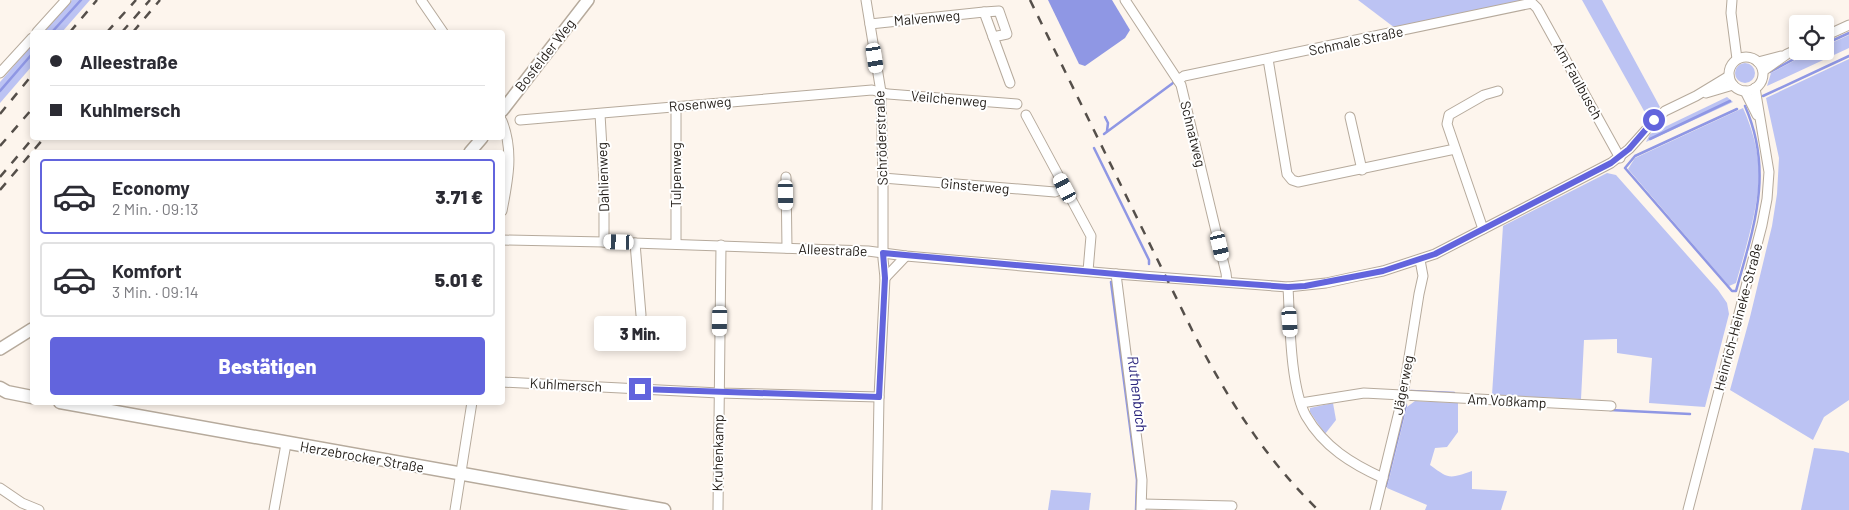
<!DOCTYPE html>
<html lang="de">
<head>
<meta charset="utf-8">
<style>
	:root { --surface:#fff; --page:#f2f2f3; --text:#2b2b33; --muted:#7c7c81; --line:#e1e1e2; --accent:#6264dd }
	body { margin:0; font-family:Barlow,sans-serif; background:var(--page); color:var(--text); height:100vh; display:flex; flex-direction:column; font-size:19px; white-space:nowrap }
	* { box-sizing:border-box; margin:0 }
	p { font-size:16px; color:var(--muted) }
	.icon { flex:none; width:28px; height:28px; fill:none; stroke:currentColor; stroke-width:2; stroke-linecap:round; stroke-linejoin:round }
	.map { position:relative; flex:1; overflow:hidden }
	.side { position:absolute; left:30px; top:150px; width:475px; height:255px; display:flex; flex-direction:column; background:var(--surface); border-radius:5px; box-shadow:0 2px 8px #0003 }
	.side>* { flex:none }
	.hud { position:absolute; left:30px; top:30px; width:475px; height:110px; border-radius:5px; box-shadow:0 2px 8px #0003; display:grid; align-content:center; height:110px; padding:0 20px; background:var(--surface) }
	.tools { position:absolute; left:1789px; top:15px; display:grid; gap:10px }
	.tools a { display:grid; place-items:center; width:45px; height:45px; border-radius:5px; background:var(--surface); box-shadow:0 2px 8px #0003; font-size:25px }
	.end { position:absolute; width:22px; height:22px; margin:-11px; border:6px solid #6264dd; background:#fff; box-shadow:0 0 0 2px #fff }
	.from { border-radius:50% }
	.bubble { position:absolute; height:35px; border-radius:5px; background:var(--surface); box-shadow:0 2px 8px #0003; font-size:16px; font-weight:800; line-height:35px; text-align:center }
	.car { position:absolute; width:15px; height:30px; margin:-15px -8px; border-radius:6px; box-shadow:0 0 4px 1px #0007; background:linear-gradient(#fff 24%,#345 0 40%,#fff 0 76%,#345 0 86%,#fff 0) }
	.hud b { display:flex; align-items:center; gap:18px; height:48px; font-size:19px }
	.hud b+b { border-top:1px solid var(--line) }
	.hud i { width:12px; height:12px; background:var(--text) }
	ul { padding:9px 0 0; list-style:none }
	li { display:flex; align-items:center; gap:15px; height:75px; margin:0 10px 8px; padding:0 10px; border:2px solid var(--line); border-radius:5px }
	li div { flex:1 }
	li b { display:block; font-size:19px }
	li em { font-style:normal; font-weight:800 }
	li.on { border-color:var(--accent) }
	li>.icon { width:45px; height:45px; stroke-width:1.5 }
	.button { display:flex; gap:10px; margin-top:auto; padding:10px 20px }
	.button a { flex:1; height:58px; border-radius:5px; background:var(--accent); color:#fff; font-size:20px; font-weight:800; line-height:58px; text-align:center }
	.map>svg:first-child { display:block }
	.green { fill:#bcc3f3 }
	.water { fill:#8f97e4 }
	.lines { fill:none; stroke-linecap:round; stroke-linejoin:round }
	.stream { stroke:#8f97e4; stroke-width:2.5 }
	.minor-casing { stroke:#b6aa9c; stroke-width:11 }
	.tertiary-casing { stroke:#b6aa9c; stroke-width:14 }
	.secondary-casing { stroke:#b6aa9c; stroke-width:15 }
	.minor { stroke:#fff; stroke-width:9 }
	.tertiary { stroke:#fff; stroke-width:11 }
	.secondary { stroke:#fff; stroke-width:12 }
	.rail { stroke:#554f4a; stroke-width:2.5; stroke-dasharray:9 9; stroke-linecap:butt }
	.route { stroke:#6264dd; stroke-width:6 }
	.labels { text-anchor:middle; stroke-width:4; stroke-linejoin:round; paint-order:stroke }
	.street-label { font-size:14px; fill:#26211c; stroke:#fff }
	.water-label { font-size:15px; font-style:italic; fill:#2b267e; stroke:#fff }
</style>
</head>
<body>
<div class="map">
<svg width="1849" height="510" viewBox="0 0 1849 510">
	<rect width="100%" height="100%" fill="#fdf5ed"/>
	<g class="green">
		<polygon points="72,0 90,0 62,32 44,32"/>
		<polygon points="1358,0 1521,0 1520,2 1395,28"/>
		<polygon points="1582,0 1602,0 1660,107 1648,118"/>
		<polygon points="1849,35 1849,48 1767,86 1771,73 1812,51 1825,51 1825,46"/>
		<polygon points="32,45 32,66 0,103 0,82"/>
		<polygon points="1849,59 1849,400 1824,417 1813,440 1730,390 1750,317 1772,226 1777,194 1779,158 1766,98"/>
		<circle cx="1745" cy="73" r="10"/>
		<polygon points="1727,97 1733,102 1646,142 1650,134"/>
		<path d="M1743,108C1752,128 1758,149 1759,171C1760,203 1745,251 1736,283L1729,286L1628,169L1635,158Z"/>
		<polygon points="1607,173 1616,175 1718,290 1727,303 1729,314 1705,407 1649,403 1652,358 1617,353 1617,339 1584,340 1581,399 1492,395 1503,226"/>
		<path d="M1415,401L1458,403V432L1447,447L1435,448L1430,465C1449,479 1449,479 1472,471V489L1507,491L1501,510H1425L1427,505L1387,488L1407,407Z"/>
		<polygon points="1333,403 1336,420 1325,434 1310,412 1310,408"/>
		<polygon points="1814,448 1843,451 1849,453 1849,510 1801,510"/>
		<polygon points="1051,490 1091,493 1089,510 1048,510"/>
	</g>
	<polygon class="water" points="1048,0 1112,0 1130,30 1125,38 1085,66 1079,64"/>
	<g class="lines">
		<g class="stream">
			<polyline points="52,32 81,0"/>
			<polyline points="1825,44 1849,33"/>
			<polyline points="1770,72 1809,51"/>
			<polyline points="0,91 32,54"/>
			<polyline points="1763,96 1849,56"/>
			<path d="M1737,109L1635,156L1625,168L1732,291H1736C1754,226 1774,172 1745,106"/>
			<polyline points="1105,117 1108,123 1107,131"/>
			<polyline points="1104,134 1173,83"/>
			<polyline points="1650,139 1730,101"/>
			<polyline points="1094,148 1149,260 1149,264"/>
			<polyline points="1111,282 1137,480 1136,510"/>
			<polyline points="1411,391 1454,393"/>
			<polyline points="1610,410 1690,414"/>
			<polyline points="1386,486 1406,405"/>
		</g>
		<defs>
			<g id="minor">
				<polyline points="421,0 443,32"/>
				<polyline points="866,0 881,92 883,178 883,259 885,278 879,397 877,510"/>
				<polyline points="1125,0 1181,85 1226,273 1227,282"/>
				<polyline points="1732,0 1731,13 1737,59"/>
				<polyline points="984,12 999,11 1007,34 993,37"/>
				<polyline points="870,24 984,12 1010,83"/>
				<polyline points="37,32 66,0"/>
				<polyline points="1825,36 1849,25"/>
				<circle cx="1746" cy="74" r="17"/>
				<polyline points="1268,59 1287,174 1292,180 1298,182 1455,149"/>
				<polyline points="1758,62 1781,56"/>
				<polyline points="1763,71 1787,54 1798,49"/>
				<polyline points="0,73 32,38"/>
				<polyline points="1178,80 1184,76 1532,3 1537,8 1620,158"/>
				<polyline points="1745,91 1757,115"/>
				<polyline points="1706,93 1733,85"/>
				<polyline points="676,107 676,244"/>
				<polyline points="600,114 604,183 604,242"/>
				<polyline points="1026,115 1091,236 1088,271"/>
				<polyline points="1350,117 1362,170"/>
				<polyline points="520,120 872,90 888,94 1017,104"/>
				<path d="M502,121C514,151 508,180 502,211"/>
				<polyline points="786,177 787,248"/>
				<polyline points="883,178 1055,192 1065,188"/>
				<polyline points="1483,229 1447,124 1449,115 1484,95 1498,91"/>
				<polyline points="502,240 604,242 868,251 906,256 1116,274 1288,287 1326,283 1358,276 1383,271 1435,254 1611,163 1629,149 1655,120 1665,111 1696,96 1729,76"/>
				<polyline points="635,243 641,315"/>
				<polyline points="1116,274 1142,480 1141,510"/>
				<polyline points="885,278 906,256"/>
				<path d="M1288,287C1290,322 1290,387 1306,416C1324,447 1352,464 1383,478"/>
				<polyline points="502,382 719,393 879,397"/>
				<polyline points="1301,403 1364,393 1611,406"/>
				<polyline points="0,488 22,503 39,510"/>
				<polyline points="1142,504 1232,506"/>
				<polyline points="274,510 286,444"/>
				<polyline points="455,510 472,402"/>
				<polyline points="718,510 721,245"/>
				<polyline points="1375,510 1403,395 1419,294 1423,276 1420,260"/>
				<polyline points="1688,510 1762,225 1767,199 1769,172 1755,88"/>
			</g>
			<g id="tertiary">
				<polyline points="502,111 588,0"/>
				<polyline points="470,152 482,138"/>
				<polyline points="0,349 32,329"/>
			</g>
			<g id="secondary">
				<polyline points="0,388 7,392 32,397"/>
				<polyline points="60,402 664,510"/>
			</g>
		</defs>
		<use href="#minor" class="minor-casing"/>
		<use href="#tertiary" class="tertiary-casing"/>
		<use href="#secondary" class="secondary-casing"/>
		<use href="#minor" class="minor"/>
		<use href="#tertiary" class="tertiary"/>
		<use href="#secondary" class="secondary"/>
		<g class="rail">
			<path d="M1030,0L1193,332C1227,398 1265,458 1318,510"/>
			<polyline points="70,32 97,0"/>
			<polyline points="107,32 136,0"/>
			<polyline points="122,32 150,0"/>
			<polyline points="133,32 160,0"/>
			<polyline points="0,114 32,75"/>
			<polyline points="0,146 32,109"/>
			<polyline points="0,177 33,138"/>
			<polyline points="0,190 44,138"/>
		</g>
	</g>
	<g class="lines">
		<polyline class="route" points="640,389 879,397 885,278 883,253 1149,277 1288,287 1305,286 1383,271 1435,254 1611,163 1629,149 1654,120"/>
	</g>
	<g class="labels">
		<g class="street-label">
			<text transform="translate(927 18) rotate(-5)" y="5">Malvenweg</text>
			<text transform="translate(1356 41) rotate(-12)" y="5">Schmale Straße</text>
			<text transform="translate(545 55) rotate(-52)" y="5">Bosfelder Weg</text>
			<text transform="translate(1578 81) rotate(61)" y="5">Am Faulbusch</text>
			<text transform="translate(949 99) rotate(5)" y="5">Veilchenweg</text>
			<text transform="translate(700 104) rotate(-5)" y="5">Rosenweg</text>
			<text transform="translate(1193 134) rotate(76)" y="5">Schnatweg</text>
			<text transform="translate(881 138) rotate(-92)" y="5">Schröderstraße</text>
			<text transform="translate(676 175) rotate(-90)" y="5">Tulpenweg</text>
			<text transform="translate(603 177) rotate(-92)" y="5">Dahlienweg</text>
			<text transform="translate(975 186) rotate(5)" y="5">Ginsterweg</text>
			<text transform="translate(833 250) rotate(2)" y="5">Alleestraße</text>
			<text transform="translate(1738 317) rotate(-75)" y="5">Heinrich-Heineke-Straße</text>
			<text transform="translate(566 385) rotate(3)" y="5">Kuhlmersch</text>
			<text transform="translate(1403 385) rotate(-79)" y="5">Jägerweg</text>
			<text transform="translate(1507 401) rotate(3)" y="5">Am Voßkamp</text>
			<text transform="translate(718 453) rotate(-89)" y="5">Kruhenkamp</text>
			<text transform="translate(362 457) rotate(10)" y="5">Herzebrocker Straße</text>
		</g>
		<g class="water-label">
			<text transform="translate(1137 394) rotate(83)" y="5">Ruthenbach</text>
		</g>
	</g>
</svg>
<div class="tools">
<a><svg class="icon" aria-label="locate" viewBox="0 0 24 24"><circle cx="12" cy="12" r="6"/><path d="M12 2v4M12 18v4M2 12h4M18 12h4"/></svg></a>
</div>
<i class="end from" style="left:1654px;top:120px"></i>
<i class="end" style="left:640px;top:389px"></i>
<div class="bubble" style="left:594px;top:316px;width:92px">3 Min.</div>
<i class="car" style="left:875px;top:58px;rotate:171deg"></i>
<i class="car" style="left:1065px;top:188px;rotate:332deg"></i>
<i class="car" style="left:786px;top:195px;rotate:179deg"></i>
<i class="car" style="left:619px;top:242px;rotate:272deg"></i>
<i class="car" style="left:1220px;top:246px;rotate:167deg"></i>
<i class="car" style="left:720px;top:321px;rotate:181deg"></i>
<i class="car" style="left:1290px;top:322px;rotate:176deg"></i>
<div class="hud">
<b><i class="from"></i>Alleestraße</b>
<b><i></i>Kuhlmersch</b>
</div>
<section class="side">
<ul>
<li class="on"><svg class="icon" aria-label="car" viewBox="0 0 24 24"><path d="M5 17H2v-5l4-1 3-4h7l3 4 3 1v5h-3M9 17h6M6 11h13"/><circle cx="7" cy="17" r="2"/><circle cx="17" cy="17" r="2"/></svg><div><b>Economy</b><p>2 Min. · 09:13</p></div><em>3.71 €</em></li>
<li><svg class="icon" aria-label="car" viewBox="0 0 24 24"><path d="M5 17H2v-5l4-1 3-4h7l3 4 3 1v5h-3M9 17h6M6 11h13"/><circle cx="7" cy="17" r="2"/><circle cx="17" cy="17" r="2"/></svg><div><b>Komfort</b><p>3 Min. · 09:14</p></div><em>5.01 €</em></li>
</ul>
<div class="button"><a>Bestätigen</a></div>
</section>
</div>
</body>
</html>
